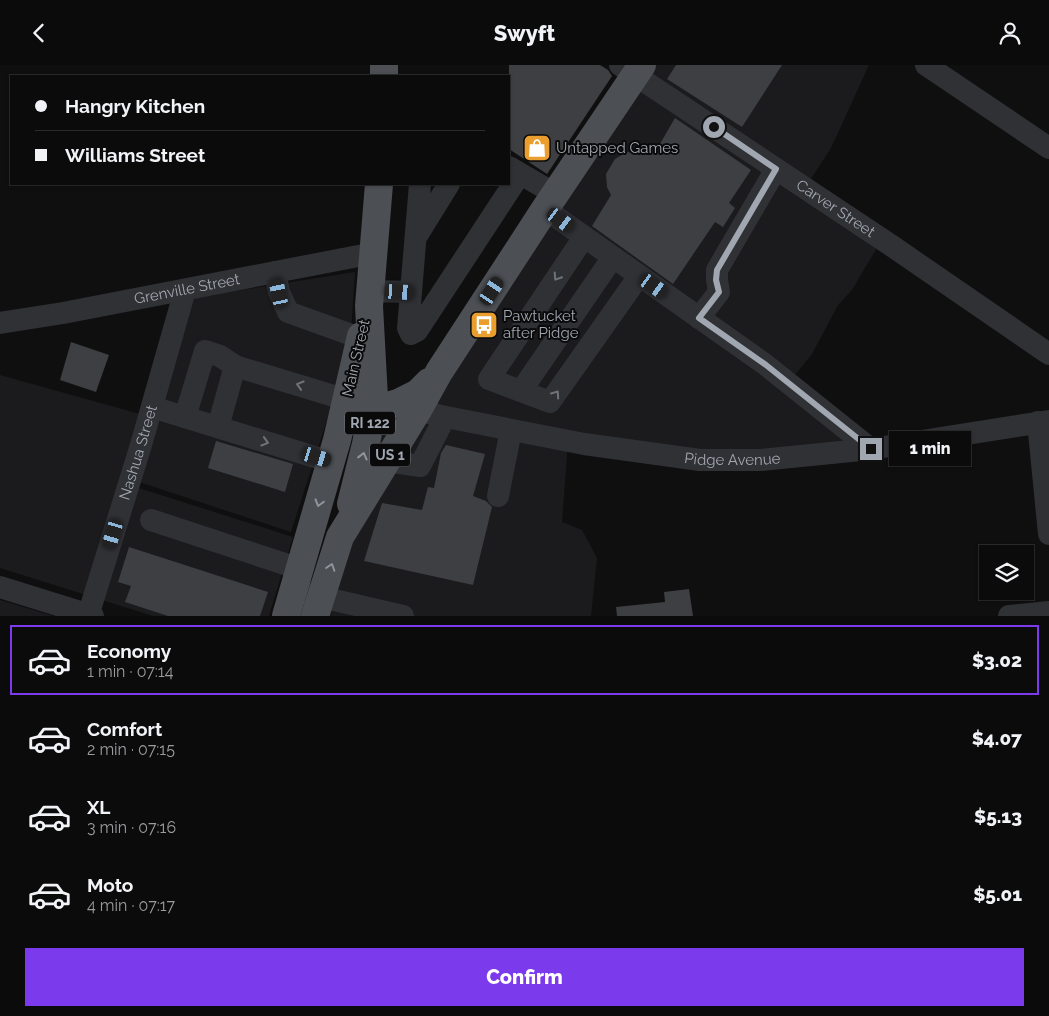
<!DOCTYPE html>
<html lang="en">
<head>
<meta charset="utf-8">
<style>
	:root { --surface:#0b0b0c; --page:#141415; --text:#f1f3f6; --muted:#9a9b9d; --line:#2b2b2d; --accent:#7c3aed }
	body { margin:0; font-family:Raleway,sans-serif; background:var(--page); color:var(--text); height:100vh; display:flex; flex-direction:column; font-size:19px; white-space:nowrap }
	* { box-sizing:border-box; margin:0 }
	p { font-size:16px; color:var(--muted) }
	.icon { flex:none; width:28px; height:28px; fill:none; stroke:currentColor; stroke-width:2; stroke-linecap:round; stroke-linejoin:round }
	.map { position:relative; height:551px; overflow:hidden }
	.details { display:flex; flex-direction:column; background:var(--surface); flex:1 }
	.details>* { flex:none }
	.guide { position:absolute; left:10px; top:10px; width:500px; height:110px; border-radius:0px; box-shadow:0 1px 4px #0004,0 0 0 1px var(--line); display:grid; align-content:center; height:110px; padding:0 25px; background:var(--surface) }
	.fabs { position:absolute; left:979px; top:480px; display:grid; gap:10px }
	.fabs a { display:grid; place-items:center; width:55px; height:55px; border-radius:0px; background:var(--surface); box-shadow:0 1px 4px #0004,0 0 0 1px var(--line); font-size:25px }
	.end { position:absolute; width:22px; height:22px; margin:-11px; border:6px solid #a1a7b1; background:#111; box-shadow:0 0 0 2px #111 }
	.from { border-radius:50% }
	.bubble { position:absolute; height:35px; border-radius:0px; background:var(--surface); box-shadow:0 1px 4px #0004,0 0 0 1px var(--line); font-size:16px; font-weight:800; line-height:35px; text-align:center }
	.car { position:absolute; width:15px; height:30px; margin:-15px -8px; border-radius:6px; box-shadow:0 0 4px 1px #0007; background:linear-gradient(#222 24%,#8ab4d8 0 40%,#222 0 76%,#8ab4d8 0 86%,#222 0) }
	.guide b { display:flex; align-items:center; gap:18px; height:48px; font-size:19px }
	.guide b+b { border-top:1px solid var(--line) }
	.guide i { width:12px; height:12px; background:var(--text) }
	ul { padding:9px 0 0; list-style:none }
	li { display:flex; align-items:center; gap:15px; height:70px; margin:0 10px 8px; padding:0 15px; border:2px solid transparent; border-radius:0px }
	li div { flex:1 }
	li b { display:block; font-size:19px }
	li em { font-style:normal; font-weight:800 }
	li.active { border-color:var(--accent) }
	li>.icon { width:45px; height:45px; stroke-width:1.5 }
	.primary-button { display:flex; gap:10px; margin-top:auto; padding:10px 25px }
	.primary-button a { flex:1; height:58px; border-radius:0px; background:var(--accent); color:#fff; font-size:20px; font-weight:800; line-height:58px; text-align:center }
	header { display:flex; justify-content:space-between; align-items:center; height:65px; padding:0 25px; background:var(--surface); font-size:22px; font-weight:800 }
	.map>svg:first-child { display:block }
	.built { fill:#1b1b1d }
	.building { fill:#3e3f43 }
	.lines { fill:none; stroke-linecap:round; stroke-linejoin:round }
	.minor { stroke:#303135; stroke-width:22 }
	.major { stroke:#4c4f54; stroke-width:28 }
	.oneway { stroke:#6e7279 }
	.oneway2 { stroke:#90959e }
	.route { stroke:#a1a7b1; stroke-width:6 }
	.labels { text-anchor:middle; stroke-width:4; stroke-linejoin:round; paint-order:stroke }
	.shield { fill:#0a0a0b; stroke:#74787f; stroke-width:1 }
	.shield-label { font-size:14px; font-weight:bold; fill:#a1a7b1 }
	.poi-label { font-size:15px; fill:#a1a7b1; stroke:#0a0a0b; text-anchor:start }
	.street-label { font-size:15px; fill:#a1a7b1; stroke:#0a0a0b }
</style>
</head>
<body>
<header><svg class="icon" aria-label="back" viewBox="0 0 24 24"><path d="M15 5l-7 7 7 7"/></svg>Swyft<svg class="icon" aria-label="person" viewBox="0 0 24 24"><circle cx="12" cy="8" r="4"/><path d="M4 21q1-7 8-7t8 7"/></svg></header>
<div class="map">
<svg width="1049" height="551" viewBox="0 0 1049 551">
	<rect width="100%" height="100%" fill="#0f0f10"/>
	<g class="built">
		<polygon points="646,0 869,0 831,83 807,120 881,176 852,225 838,240 812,289 791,315 865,377 760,393 568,377 562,457 582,465 597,493 591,551 285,551 318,529 387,356 420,336"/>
		<polygon points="355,207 350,283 291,467 136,416 191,233"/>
		<polygon points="0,310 140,349 120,417 293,472 269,551 153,551 0,503"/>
		<polygon points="0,535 53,551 0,551"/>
	</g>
	<g class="building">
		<polygon points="509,0 600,0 608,5 612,11 547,109 509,84"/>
		<polygon points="676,0 782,0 742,62 667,14"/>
		<polygon points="675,53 751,105 729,138 735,143 723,162 715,157 673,219 592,161 611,130 607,122 606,109 615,94 627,87 638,88 644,78 657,84"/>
		<polygon points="71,277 109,290 96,327 60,315"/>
		<polygon points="216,376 293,399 285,427 208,403"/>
		<polygon points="446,380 485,389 473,431 486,436 492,442 473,520 364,496 382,438 422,445 428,422 434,423 441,388"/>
		<polygon points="129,482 268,527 260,551 168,551 125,537 131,521 118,517"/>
		<polygon points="689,524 693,551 617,551 616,542 665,537 664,527"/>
	</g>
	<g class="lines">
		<g class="minor">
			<path id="s1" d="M620,0L892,181L1049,289"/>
			<polyline points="926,0 1049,83"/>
			<polyline points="509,102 555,129"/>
			<polyline points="420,119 408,263 411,269 417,266 520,109"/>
			<polyline points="545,144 766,300 871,384"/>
			<polyline points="418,169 449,119"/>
			<polyline points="584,172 489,314 550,337 639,211"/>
			<polyline points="275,207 279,227 288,247 360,273"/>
			<polyline points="370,226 411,227"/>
			<polyline points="699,253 719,227 717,215 717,205 776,104"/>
			<path id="s2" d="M0,258L63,248L374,188"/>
			<polyline points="235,301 347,335"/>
			<polyline points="521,326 613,192"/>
			<polyline points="152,342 331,397"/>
			<path id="s3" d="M418,345L441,351L584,379L700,395H761L871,384L1049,356"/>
			<polyline points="185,352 205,286 220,291 235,301 218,362"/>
			<polyline points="1038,357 1049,469"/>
			<polyline points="387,396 420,401 445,352"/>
			<polyline points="498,431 511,365"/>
			<polyline points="151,455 300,504"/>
			<polyline points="0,522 93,551"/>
			<polyline points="304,528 403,551"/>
			<path id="s4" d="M88,551L141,380L185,225"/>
			<polyline points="1009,551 1049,547"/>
		</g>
		<g class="major">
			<polyline points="384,11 384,0"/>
			<polyline points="359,355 372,345 398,338 418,328 429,317"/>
			<polyline points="351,439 366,379 374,333 369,241 379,119"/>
			<polyline points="286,551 337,375 361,271"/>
			<polyline points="315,551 340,472 418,345 439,307 545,144 642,0"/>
		</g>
	</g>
	<defs><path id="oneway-chevron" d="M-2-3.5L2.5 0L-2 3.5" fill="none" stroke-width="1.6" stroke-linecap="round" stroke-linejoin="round" transform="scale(1.25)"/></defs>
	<g class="oneway">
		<use href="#oneway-chevron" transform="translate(557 212) rotate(123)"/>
		<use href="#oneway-chevron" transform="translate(300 320) rotate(-163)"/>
		<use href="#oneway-chevron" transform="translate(556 329) rotate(-55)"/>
		<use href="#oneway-chevron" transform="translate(265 377) rotate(17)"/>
	</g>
	<g class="oneway2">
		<use href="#oneway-chevron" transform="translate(363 391) rotate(-76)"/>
		<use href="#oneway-chevron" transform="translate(319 438) rotate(106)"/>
		<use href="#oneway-chevron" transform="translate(331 502) rotate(-72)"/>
	</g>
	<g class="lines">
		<polyline class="route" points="714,62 776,104 717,205 716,215 719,227 699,253 766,300 871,384"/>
	</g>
	<defs>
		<symbol id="shop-square" viewBox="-11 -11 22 22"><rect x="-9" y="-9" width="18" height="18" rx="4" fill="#e99e2e" stroke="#0a0a0b"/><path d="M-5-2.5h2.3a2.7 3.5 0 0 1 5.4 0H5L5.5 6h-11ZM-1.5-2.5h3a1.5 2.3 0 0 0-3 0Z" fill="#fff"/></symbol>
		<symbol id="bus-square" viewBox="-11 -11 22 22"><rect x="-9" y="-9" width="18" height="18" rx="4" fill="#e99e2e" stroke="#0a0a0b"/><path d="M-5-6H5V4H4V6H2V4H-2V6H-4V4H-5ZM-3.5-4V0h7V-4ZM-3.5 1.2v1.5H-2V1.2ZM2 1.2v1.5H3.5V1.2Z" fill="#fff"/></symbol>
	</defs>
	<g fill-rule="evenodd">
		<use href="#shop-square" x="521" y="67" width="32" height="32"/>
		<use href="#bus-square" x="468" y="244" width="32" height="32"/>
	</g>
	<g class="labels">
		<g class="shield">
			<rect x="345" y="346.5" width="50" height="23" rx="4"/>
			<rect x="370" y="378.5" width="40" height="23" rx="4"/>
		</g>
		<g class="shield-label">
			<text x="370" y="363">RI 122</text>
			<text x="390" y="395">US 1</text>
		</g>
		<g class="poi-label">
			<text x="556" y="88">Untapped Games</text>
			<text x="503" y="256">Pawtucket<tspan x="503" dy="17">after Pidge</tspan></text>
		</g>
		<g class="street-label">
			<text dy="5" stroke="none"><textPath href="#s1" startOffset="259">Carver Street</textPath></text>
			<text dy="5" stroke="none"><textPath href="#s2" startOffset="190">Grenville Street</textPath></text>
			<text transform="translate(356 293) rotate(-77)" y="5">Main Street</text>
			<text dy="5" stroke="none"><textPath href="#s4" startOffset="171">Nashua Street</textPath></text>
			<text dy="5" stroke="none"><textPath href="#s3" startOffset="319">Pidge Avenue</textPath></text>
		</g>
	</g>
</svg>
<div class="fabs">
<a><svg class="icon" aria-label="layers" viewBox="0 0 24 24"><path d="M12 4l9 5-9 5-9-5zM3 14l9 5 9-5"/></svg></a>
</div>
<i class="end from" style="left:714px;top:62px"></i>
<i class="end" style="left:871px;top:384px"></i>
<div class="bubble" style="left:889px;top:366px;width:82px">1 min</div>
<i class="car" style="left:561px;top:155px;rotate:126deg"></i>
<i class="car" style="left:654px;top:221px;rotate:125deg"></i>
<i class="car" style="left:492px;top:226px;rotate:33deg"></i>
<i class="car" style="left:400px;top:227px;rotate:93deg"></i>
<i class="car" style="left:279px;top:228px;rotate:348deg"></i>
<i class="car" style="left:317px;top:392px;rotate:107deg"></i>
<i class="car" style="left:113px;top:469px;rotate:197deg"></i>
<div class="guide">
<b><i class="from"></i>Hangry Kitchen</b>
<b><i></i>Williams Street</b>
</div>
</div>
<section class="details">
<ul>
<li class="active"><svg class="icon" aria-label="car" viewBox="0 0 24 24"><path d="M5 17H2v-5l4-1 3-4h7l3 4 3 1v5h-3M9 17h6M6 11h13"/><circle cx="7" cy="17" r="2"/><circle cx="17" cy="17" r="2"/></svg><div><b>Economy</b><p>1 min · 07:14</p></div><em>$3.02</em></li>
<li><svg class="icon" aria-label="car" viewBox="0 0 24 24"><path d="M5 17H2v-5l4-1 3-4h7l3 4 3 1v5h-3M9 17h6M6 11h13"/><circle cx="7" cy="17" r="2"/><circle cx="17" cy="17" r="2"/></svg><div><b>Comfort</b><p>2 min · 07:15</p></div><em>$4.07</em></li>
<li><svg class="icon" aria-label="car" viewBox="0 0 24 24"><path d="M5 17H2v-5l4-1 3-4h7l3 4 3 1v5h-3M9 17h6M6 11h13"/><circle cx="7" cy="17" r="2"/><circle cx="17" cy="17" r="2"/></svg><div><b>XL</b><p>3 min · 07:16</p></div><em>$5.13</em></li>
<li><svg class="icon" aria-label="car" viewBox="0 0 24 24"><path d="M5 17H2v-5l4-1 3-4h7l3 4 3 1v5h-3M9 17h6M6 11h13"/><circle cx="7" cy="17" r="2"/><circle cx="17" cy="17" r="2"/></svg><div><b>Moto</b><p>4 min · 07:17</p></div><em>$5.01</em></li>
</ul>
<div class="primary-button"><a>Confirm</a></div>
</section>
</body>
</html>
